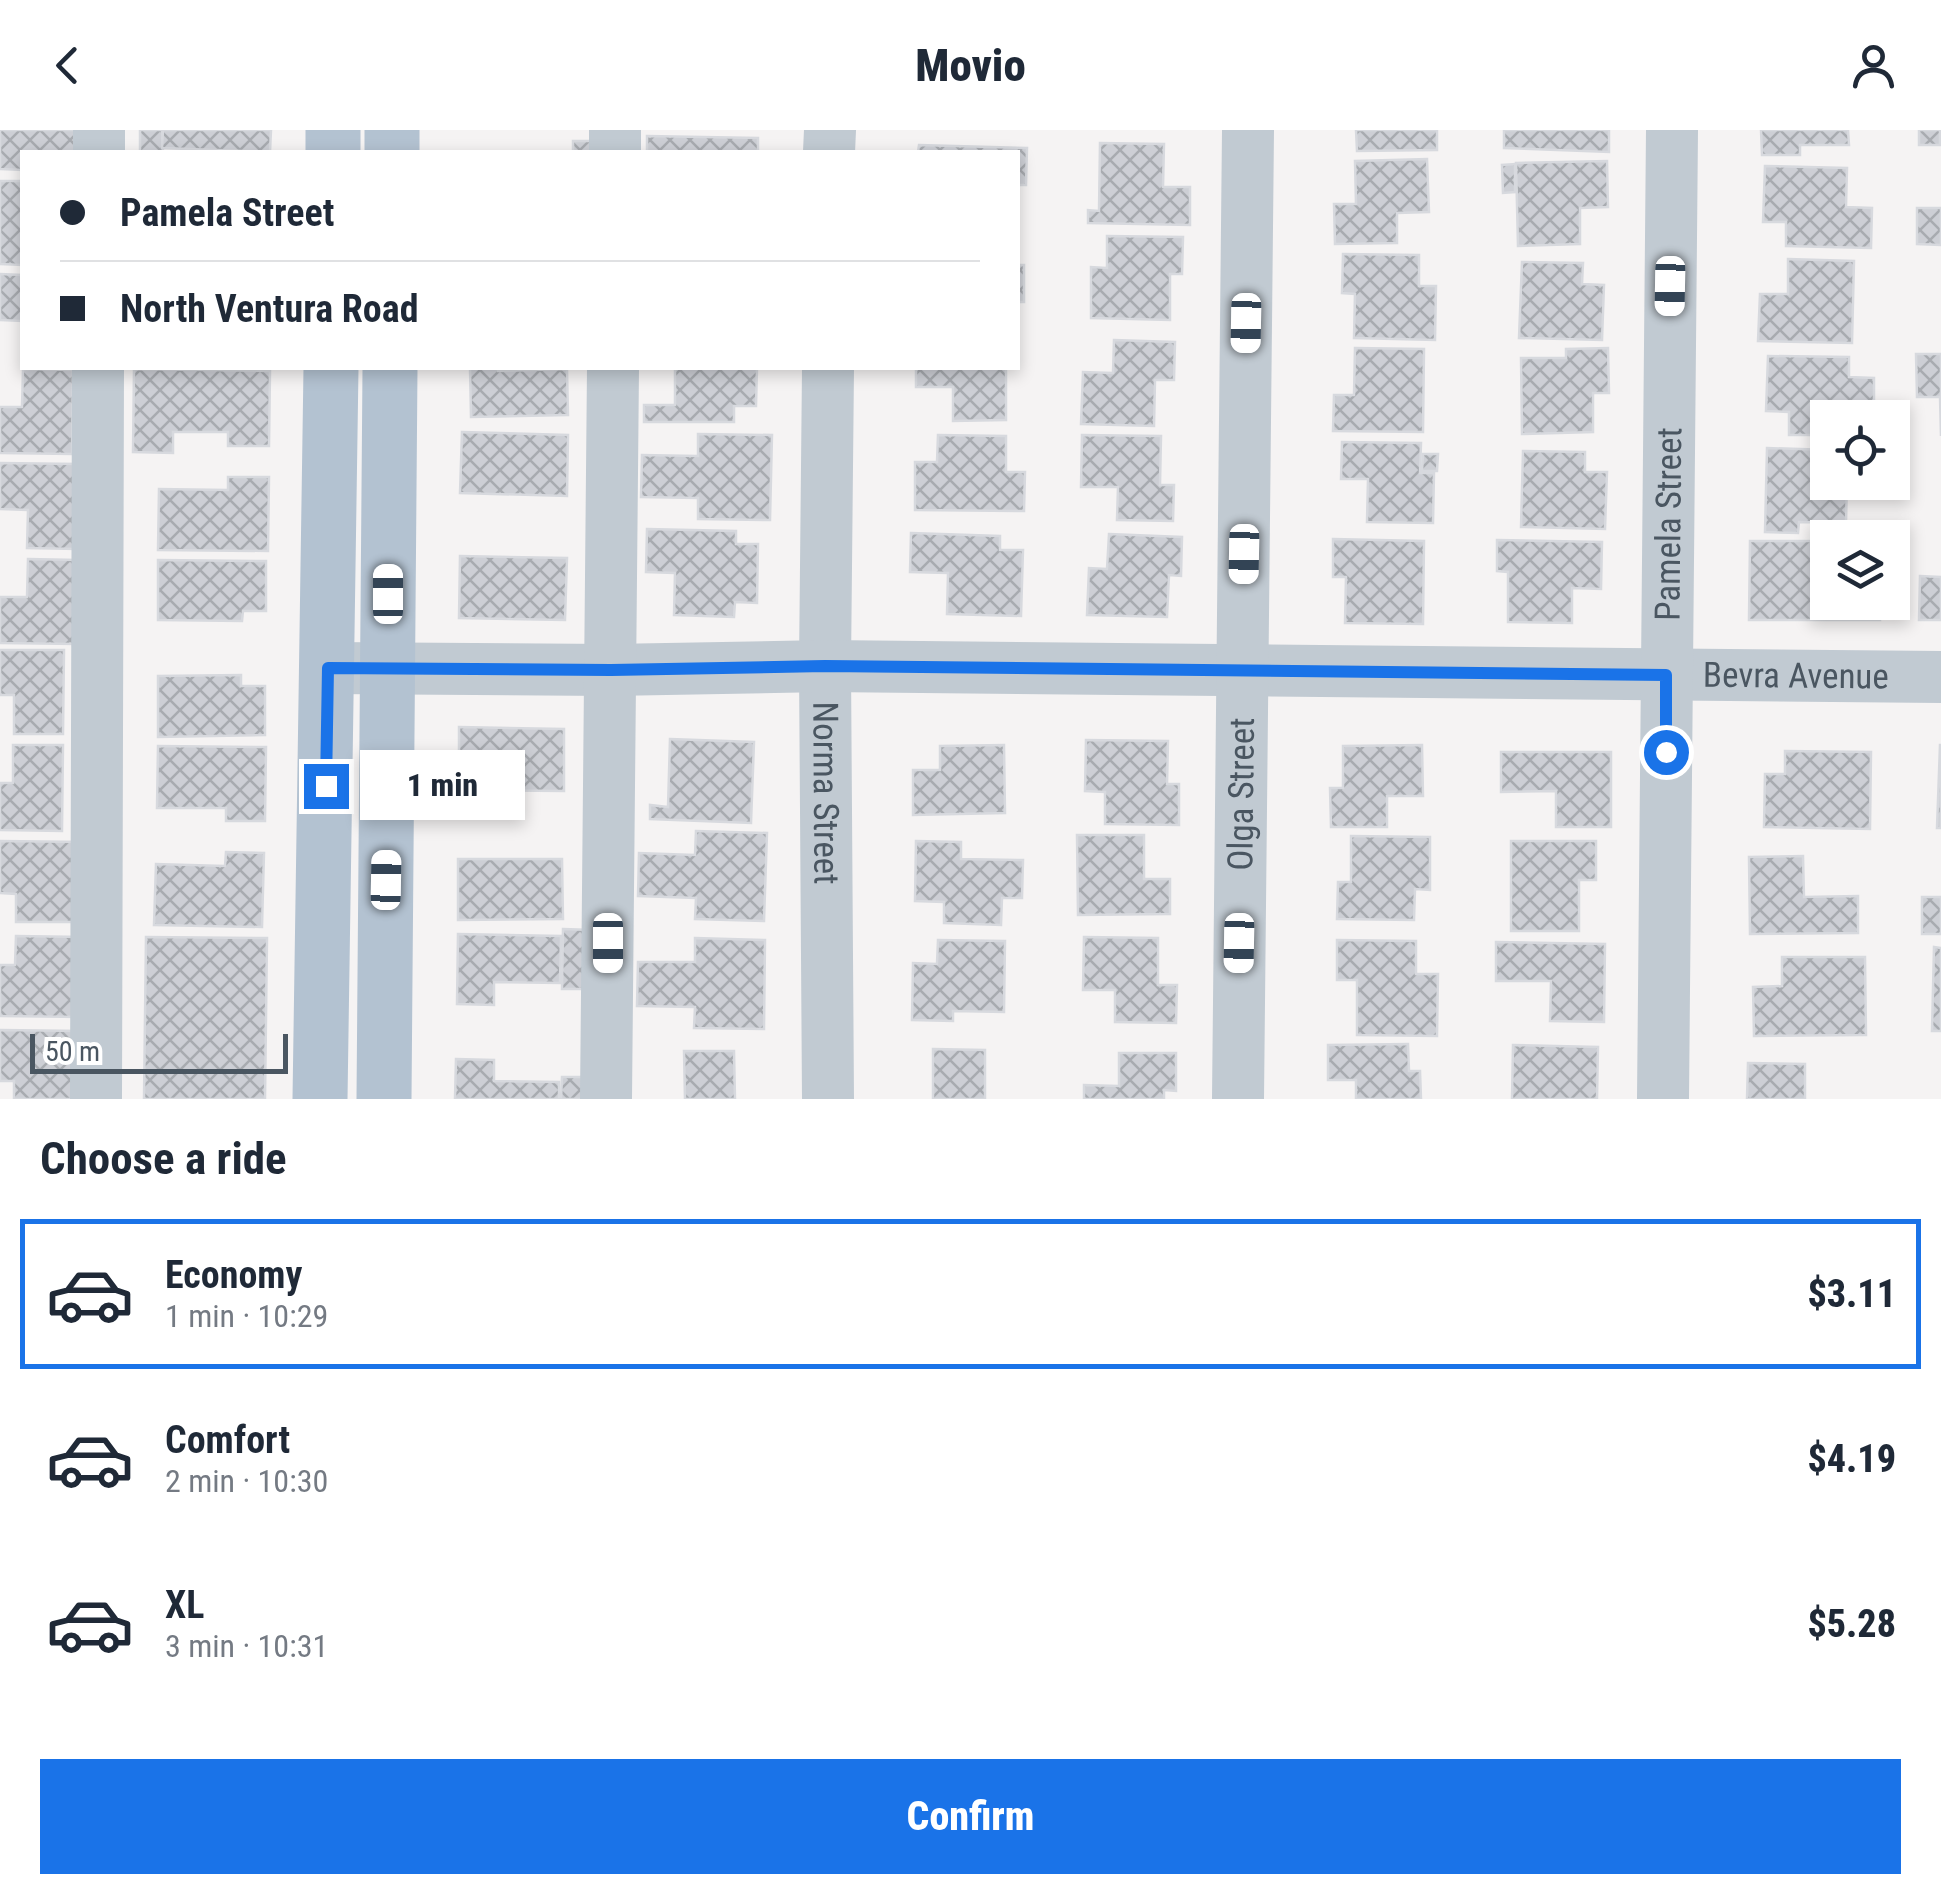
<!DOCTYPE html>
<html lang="en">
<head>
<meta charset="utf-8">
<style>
	:root { --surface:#fff; --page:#f2f2f3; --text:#1f2937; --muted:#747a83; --line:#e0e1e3; --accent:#1a73e8 }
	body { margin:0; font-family:"Roboto Condensed",sans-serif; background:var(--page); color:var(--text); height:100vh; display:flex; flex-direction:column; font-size:38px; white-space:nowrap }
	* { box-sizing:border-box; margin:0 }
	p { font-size:32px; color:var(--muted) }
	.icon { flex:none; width:55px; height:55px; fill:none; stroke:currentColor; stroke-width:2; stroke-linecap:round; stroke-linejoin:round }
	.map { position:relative; height:969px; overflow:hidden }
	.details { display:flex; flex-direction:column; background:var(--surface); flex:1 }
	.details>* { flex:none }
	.guide { position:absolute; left:20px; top:20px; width:1000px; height:220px; border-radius:0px; box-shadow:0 5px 15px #0003; display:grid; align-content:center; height:220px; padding:0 40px; background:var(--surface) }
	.tools { position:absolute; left:1810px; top:270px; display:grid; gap:20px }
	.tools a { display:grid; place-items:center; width:100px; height:100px; border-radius:0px; background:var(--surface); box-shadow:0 5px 15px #0003; font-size:50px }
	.scale { position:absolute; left:30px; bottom:25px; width:258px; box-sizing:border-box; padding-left:10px; border:5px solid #4a5661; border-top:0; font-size:28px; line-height:35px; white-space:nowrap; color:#4a5661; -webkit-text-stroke:8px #fff; paint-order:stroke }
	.end { position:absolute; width:45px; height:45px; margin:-22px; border:12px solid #1a73e8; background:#fff; box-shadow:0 0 0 5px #fff }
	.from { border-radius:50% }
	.bubble { position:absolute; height:70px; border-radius:0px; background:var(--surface); box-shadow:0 5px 15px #0003; font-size:32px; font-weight:800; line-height:70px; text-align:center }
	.car { position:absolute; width:30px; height:60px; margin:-30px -15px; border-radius:12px; box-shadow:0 0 8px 2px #0007; background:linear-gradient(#fff 24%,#345 0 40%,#fff 0 76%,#345 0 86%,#fff 0) }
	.guide b { display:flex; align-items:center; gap:35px; height:95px; font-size:38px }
	.guide b+b { border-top:2px solid var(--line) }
	.guide i { width:25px; height:25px; background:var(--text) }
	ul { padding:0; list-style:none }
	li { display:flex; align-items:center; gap:30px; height:150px; margin:0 20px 15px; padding:0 20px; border:5px solid transparent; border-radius:0px }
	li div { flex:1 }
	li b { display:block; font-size:38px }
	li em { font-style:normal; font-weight:800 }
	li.current { border-color:var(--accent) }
	li>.icon { width:90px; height:90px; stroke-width:1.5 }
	h2 { padding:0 40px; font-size:45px; line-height:120px }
	.action { display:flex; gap:20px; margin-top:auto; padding:20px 40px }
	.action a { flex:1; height:115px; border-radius:0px; background:var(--accent); color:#fff; font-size:40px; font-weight:800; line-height:115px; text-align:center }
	header { display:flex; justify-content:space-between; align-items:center; height:130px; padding:0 40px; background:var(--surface); font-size:45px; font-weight:800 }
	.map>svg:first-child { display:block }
	.building { fill:url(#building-cross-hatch); stroke:#d7d9de; stroke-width:2.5 }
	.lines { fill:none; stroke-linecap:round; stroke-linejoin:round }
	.minor { stroke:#c1cad2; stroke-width:52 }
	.major { stroke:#b3c2d1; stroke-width:55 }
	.route { stroke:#1a73e8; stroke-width:12 }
	.labels { text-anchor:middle; stroke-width:10; stroke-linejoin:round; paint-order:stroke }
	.street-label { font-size:35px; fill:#4a5661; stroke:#fff }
</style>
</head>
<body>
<header><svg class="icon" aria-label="back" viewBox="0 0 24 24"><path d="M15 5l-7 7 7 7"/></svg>Movio<svg class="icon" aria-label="person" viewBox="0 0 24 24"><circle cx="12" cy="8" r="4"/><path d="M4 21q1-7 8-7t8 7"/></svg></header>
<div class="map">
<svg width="1941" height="969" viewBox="0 0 1941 969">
	<defs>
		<pattern id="building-cross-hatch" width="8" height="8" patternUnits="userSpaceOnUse" patternTransform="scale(2.5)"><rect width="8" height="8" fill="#cdcfd5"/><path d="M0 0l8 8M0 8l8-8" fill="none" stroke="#a8abb0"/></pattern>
	</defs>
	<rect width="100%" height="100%" fill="#f5f3f3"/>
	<g class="building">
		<polygon points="0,0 81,0 81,22 22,22 22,40 0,39"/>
		<polygon points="140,0 162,0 163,22 140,22"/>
		<polygon points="163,0 271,0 270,22 162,18"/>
		<polygon points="1356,0 1437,0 1437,20 1357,21"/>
		<polygon points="1504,0 1609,0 1609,22 1504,18"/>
		<polygon points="1761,0 1848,0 1849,15 1800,15 1800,25 1762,25"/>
		<rect x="1919" y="0" width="21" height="15"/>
		<polygon points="647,6 758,8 758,22 647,22"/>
		<rect x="573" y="11" width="26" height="11"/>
		<polygon points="1100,13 1164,14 1163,57 1190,57 1190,95 1088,93 1088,80 1099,81"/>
		<polygon points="919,15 1027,18 1026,55 1018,55 1018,22 918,22"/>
		<polygon points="1427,29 1429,82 1397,83 1397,113 1335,114 1334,74 1356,74 1355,31"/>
		<polygon points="1607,31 1608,77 1580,78 1580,114 1518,116 1516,33"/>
		<polygon points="1515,34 1515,62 1503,63 1502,35"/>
		<polygon points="1765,36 1847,38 1846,77 1872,78 1871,118 1786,116 1786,92 1763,92"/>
		<polygon points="0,51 22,51 22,135 0,134"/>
		<polygon points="1917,78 1941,78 1941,115 1917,114"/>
		<polygon points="1107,106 1183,107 1182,144 1170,144 1170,190 1091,188 1091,137 1107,138"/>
		<polygon points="1343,124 1419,125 1419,156 1436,156 1435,210 1354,208 1355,164 1342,163"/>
		<polygon points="1788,129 1854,131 1852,213 1758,211 1760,164 1788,164"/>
		<polygon points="1522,132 1583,133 1582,154 1604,155 1602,210 1519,208"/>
		<rect x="1018" y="135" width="6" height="37"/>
		<polygon points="0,144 22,145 22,191 0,190"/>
		<polygon points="1114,210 1175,212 1174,250 1155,250 1154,296 1081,294 1083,242 1113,243"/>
		<polygon points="1355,218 1424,219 1423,302 1333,301 1334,265 1354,265"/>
		<polygon points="1608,218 1609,263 1593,263 1593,302 1522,304 1521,228 1566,228 1566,219"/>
		<polygon points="1916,224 1941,224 1941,306 1940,267 1917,267"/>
		<polygon points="1768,226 1849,227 1849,247 1874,248 1874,288 1828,288 1828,305 1789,305 1789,282 1766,281"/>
		<polygon points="470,238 498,238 498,241 567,239 568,285 471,287"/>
		<polygon points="675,238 757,238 756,276 734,276 734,292 644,292 644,275 675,275"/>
		<polygon points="916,238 1006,238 1006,290 953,291 953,257 916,257"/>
		<polygon points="23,239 73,240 72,324 0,323 0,277 22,277"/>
		<polygon points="134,239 270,241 269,316 228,316 228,302 173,302 173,323 133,322"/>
		<polygon points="462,302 568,305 567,366 460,363"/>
		<polygon points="698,304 772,305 770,390 698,389 698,368 641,367 642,325 698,326"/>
		<polygon points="938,305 1006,306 1006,342 1025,342 1024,381 915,380 915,332 937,332"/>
		<polygon points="1082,305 1161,306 1160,355 1174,355 1173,391 1117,390 1118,357 1081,357"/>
		<polygon points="1342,312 1421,313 1420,343 1434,343 1433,393 1367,392 1368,349 1341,349"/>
		<polygon points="1767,318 1828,320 1828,352 1847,352 1846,393 1799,392 1798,403 1765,402"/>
		<polygon points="1523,321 1585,322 1585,342 1607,342 1605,399 1521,397"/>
		<polygon points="1423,324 1438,324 1437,341 1422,341"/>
		<polygon points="0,333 78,334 77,419 27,418 28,380 0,379"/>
		<polygon points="228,347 269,347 268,421 158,420 159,359 228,360"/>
		<polygon points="647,399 736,401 736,414 758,414 757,473 735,472 734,487 674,485 675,443 646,442"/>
		<polygon points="911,403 1000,406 1000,420 1023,420 1021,486 947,484 948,443 910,442"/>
		<polygon points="1109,404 1182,407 1181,446 1169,445 1167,487 1087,485 1089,438 1107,439"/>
		<polygon points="1333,409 1424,411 1423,494 1345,493 1346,447 1333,447"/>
		<polygon points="1497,410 1602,412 1601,459 1572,458 1572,493 1508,492 1508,442 1497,441"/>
		<polygon points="1750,411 1828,411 1828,472 1880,472 1880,490 1749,490"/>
		<polygon points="460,426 567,428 565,490 459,488"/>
		<polygon points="28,429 77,430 76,514 0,513 0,467 27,467"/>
		<polygon points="158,430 266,431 266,481 243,481 242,491 158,490"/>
		<polygon points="1920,446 1941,447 1941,490 1919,490"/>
		<polygon points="0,520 64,520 63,604 14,604 14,565 0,565"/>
		<polygon points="241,545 241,556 265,556 265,605 158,607 158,546"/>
		<polygon points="459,597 564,599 564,661 459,660"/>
		<polygon points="670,609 754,612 751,693 650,689 650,675 668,677"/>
		<polygon points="1086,610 1168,611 1167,654 1179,654 1179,695 1105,694 1105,662 1085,661"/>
		<polygon points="13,615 63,615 62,701 0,700 0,653 13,653"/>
		<polygon points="1004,615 1005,683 913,685 913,640 940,640 940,616"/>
		<polygon points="1422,615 1423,666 1387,666 1387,697 1331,697 1330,658 1343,658 1343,616"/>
		<polygon points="1940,615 1941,615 1941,698 1937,698"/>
		<polygon points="158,616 266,617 265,691 226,691 226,678 157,678"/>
		<polygon points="1785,621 1871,622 1870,699 1764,697 1765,644 1785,644"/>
		<polygon points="1501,622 1611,622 1611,697 1556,697 1556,661 1501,662"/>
		<polygon points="696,701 767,703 764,791 695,789 696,768 638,766 639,723 695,725"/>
		<polygon points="1077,705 1144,705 1144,749 1170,749 1170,784 1078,785"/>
		<polygon points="1351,706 1430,707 1430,760 1415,759 1414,790 1337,789 1338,752 1351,752"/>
		<polygon points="0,711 85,712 84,792 16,792 16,764 0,763"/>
		<polygon points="916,711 961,712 961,729 1023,730 1022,768 1002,768 1001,795 944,793 944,772 915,771"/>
		<polygon points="1511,711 1596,711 1596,750 1579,750 1579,801 1511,801"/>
		<polygon points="226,722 264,723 262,797 154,795 156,734 225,736"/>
		<polygon points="1803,726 1804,767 1858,766 1858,803 1750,804 1749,727"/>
		<polygon points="458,729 562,729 563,789 458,790"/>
		<rect x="1922" y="767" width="19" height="37"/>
		<polygon points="563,799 592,800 592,859 562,859"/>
		<polygon points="458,804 561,806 560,853 494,852 494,875 457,874"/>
		<polygon points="16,806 83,807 82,887 0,886 0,835 15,835"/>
		<polygon points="146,807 267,808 265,969 144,969"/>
		<polygon points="1084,807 1158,808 1158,855 1177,855 1176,893 1115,892 1115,860 1083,860"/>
		<polygon points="695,808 765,810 764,899 694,898 695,877 637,876 638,832 695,832"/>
		<polygon points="938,810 1005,811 1004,882 953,881 953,891 912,890 913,833 937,834"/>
		<polygon points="1337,810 1416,811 1416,844 1438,844 1437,906 1357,905 1357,850 1337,850"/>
		<polygon points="1496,812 1605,814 1604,892 1550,891 1551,851 1496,851"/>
		<polygon points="1934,817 1941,818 1941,901 1932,901"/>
		<polygon points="1782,827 1865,827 1866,905 1754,906 1753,857 1782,856"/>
		<polygon points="0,900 83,901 82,969 14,969 14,951 0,951"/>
		<polygon points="1408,914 1409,941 1420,941 1421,969 1356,969 1356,950 1328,950 1328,915"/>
		<polygon points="1513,915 1598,917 1597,969 1512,969"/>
		<polygon points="933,919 985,920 985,969 933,969"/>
		<polygon points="684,921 734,921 735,969 685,969"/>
		<polygon points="1119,923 1176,923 1176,961 1164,960 1164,969 1084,969 1084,955 1119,956"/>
		<polygon points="456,929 494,930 494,951 559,952 559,969 455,969"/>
		<polygon points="1748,933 1805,934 1805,969 1747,969"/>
		<polygon points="562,947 591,947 591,969 561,969"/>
	</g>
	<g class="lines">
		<g class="minor">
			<polyline points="99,22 99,0"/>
			<polyline points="615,22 615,0"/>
			<polyline points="829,22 830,0"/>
			<path id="s1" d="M828,238L825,536L828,969"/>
			<path id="s2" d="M328,538L611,540L825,536L1941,547"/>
			<polyline points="96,969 98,238"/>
			<polyline points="606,969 613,238"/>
			<path id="s3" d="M1238,969L1248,0"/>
			<path id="s4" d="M1663,969L1672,0"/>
		</g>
		<g class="major">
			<polyline points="333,22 333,0"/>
			<polyline points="392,22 392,0"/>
			<polyline points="320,969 331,238"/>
			<polyline points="384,969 390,238"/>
		</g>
	</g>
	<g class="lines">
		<polyline class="route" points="326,656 328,538 611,540 825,536 1666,545 1666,622"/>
	</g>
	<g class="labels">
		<g class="street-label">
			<text dy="12" stroke="none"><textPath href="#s4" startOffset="575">Pamela Street</textPath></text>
			<text dy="12" stroke="none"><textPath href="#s2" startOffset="1468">Bevra Avenue</textPath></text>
			<text dy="12" stroke="none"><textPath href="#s1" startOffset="425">Norma Street</textPath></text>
			<text dy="12" stroke="none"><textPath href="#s3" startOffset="305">Olga Street</textPath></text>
		</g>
	</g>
</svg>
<div class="tools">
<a><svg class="icon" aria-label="locate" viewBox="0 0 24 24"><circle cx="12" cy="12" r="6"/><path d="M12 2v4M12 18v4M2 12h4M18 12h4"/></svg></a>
<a><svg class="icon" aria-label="layers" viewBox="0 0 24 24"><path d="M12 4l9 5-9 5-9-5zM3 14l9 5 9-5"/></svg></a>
</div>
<div class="scale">50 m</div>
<i class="end from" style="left:1666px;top:622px"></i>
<i class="end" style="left:326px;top:656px"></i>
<div class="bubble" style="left:360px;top:620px;width:165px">1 min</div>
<i class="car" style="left:1670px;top:156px;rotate:181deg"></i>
<i class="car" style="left:1246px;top:193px;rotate:181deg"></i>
<i class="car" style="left:1244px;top:424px;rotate:181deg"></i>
<i class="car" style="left:388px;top:464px;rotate:0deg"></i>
<i class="car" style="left:386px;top:750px;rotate:1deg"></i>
<i class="car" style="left:608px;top:813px;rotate:180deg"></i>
<i class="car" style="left:1239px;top:813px;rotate:181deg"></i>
<div class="guide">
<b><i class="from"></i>Pamela Street</b>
<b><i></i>North Ventura Road</b>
</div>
</div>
<section class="details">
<h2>Choose a ride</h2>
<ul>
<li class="current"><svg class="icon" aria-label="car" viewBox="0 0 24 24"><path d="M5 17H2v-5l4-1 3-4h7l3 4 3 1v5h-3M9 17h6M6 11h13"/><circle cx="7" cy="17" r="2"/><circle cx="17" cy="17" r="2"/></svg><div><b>Economy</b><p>1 min · 10:29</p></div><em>$3.11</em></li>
<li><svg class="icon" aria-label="car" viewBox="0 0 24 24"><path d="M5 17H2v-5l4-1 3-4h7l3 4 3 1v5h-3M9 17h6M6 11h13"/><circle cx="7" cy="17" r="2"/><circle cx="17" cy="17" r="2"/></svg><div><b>Comfort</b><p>2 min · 10:30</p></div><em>$4.19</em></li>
<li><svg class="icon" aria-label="car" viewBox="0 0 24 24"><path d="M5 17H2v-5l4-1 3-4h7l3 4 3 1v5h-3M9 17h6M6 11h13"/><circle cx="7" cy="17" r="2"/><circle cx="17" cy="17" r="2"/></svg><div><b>XL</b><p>3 min · 10:31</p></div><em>$5.28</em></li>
</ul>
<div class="action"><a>Confirm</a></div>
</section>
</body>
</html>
